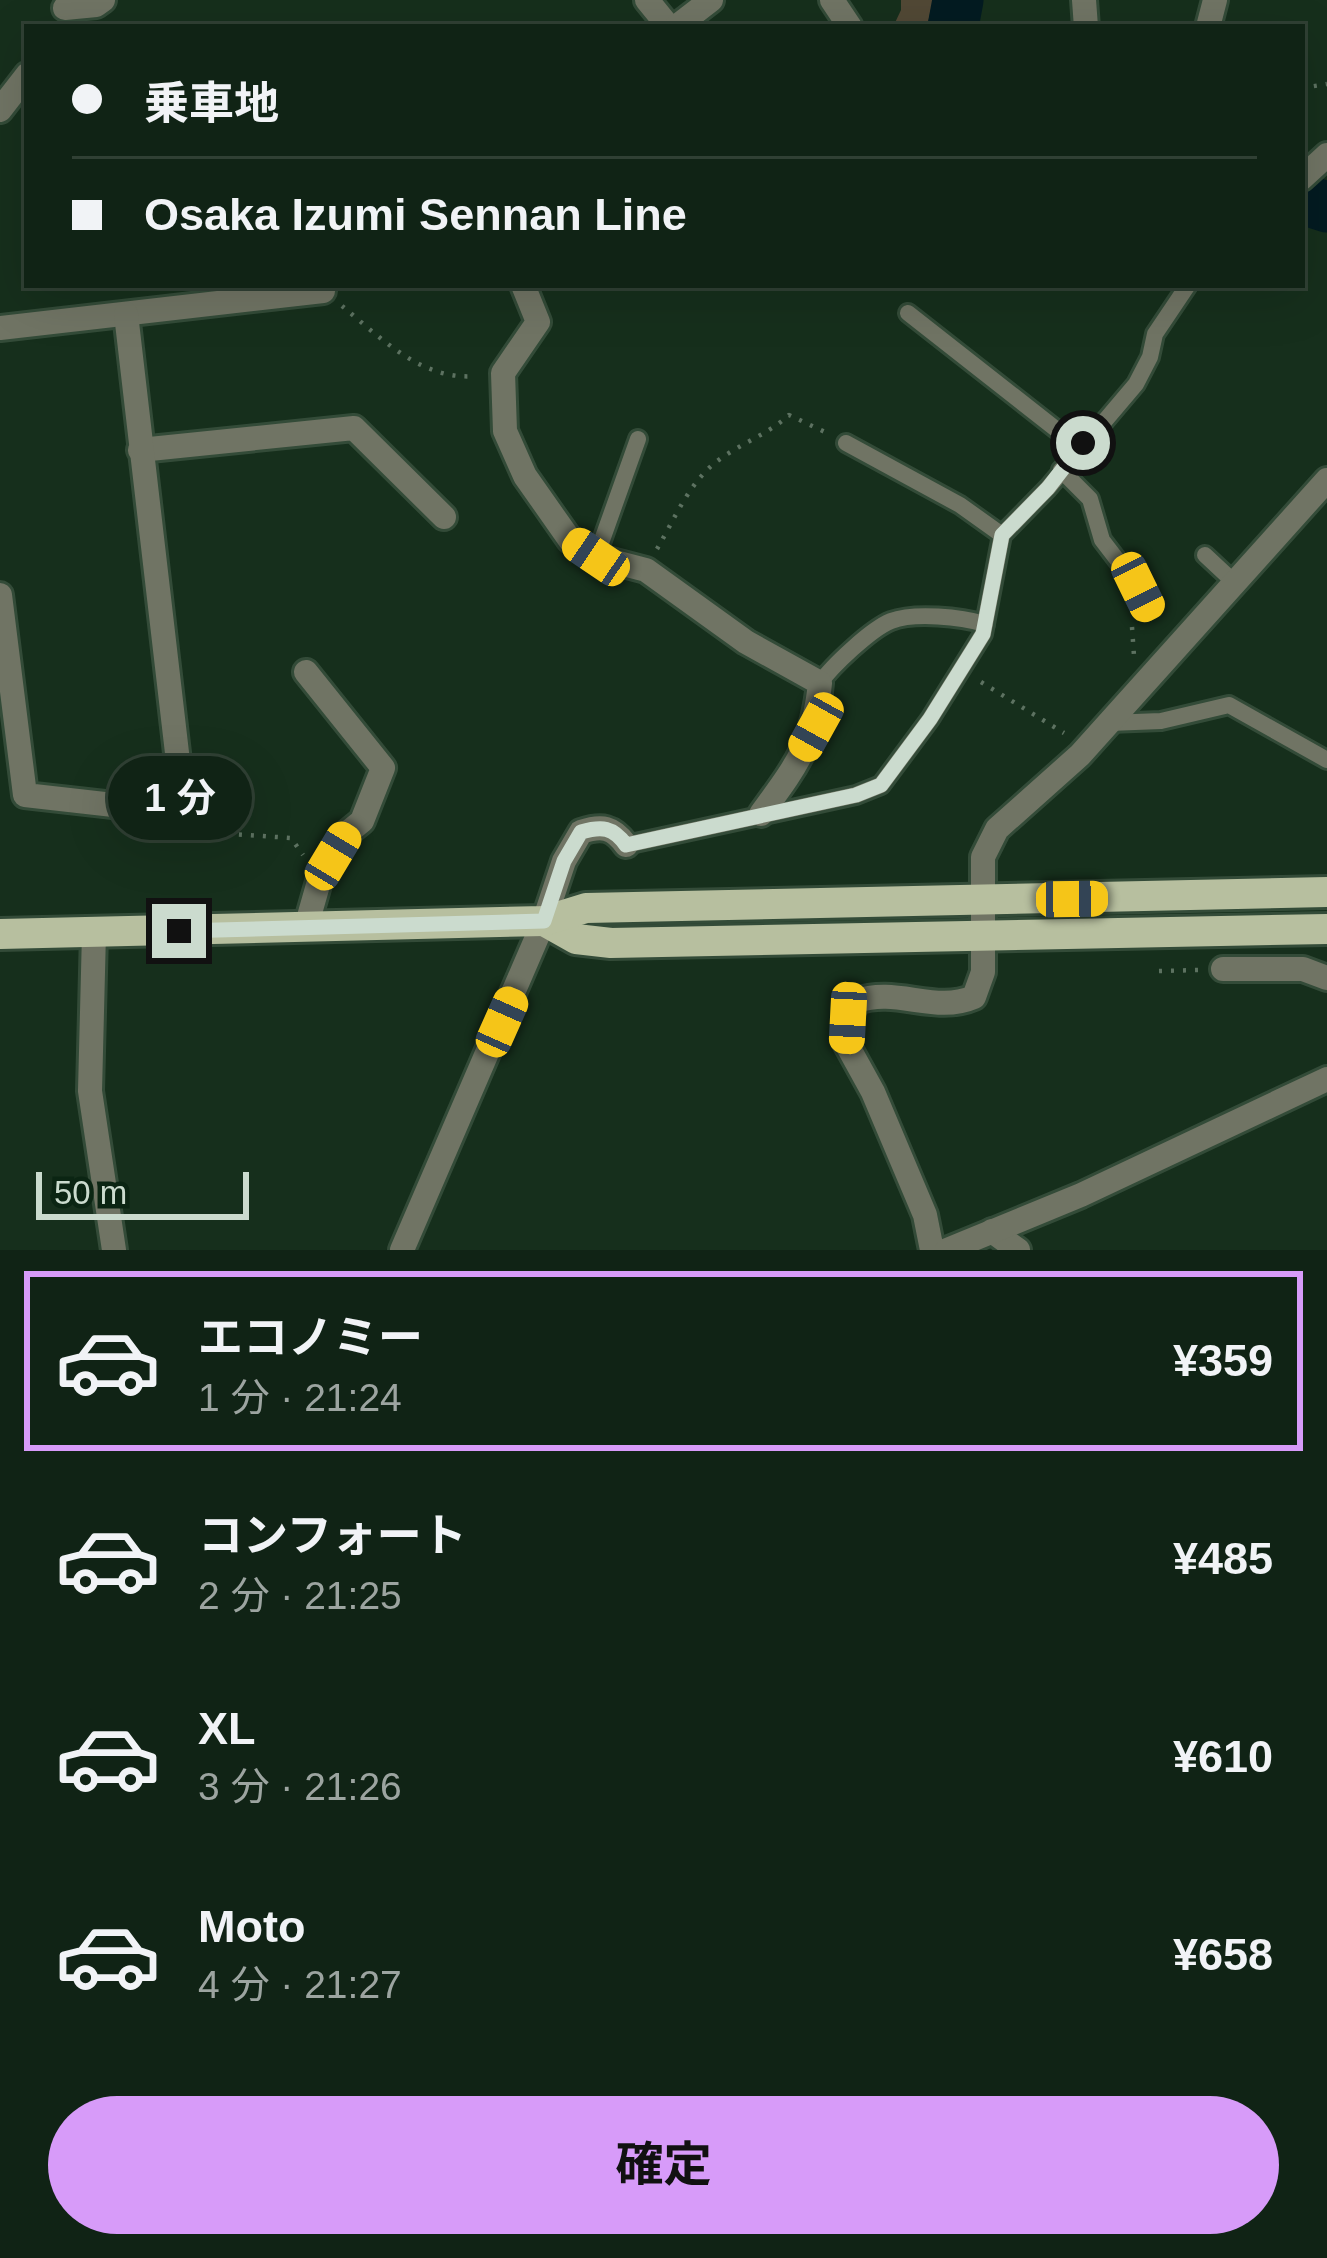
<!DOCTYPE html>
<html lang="ja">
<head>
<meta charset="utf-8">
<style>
	:root { --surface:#102315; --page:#192b1e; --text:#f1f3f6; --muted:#9ca4a0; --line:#304034; --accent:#d79bf9 }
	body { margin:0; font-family:Helvetica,"Noto Sans JP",sans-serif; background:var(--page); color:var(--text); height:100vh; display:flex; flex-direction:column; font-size:45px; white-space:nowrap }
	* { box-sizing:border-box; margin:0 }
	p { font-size:39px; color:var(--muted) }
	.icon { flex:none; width:66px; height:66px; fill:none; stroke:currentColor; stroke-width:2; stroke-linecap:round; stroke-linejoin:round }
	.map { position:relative; height:1250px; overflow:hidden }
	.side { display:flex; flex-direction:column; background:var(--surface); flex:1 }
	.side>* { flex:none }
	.guide { position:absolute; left:24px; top:24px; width:1281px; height:264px; border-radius:0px; box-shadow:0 12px 48px #0002,0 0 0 3px var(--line); display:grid; align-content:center; height:264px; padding:0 48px; background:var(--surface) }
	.scale { position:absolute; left:36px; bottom:30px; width:213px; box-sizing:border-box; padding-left:12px; border:6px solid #cbdbce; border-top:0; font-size:33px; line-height:42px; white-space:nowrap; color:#cbdbce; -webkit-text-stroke:9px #0b2513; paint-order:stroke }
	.end { position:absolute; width:54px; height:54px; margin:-27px; border:15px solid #cbdbce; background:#111; box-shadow:0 0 0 6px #111 }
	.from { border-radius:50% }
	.bubble { position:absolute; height:84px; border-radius:42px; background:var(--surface); box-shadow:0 12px 48px #0002,0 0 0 3px var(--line); font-size:39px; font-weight:700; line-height:84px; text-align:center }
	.car { position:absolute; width:36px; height:72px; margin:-36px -18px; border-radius:15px; box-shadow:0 0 9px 3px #0007; background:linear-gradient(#f5c518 24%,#345 0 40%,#f5c518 0 76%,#345 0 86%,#f5c518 0) }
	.guide b { display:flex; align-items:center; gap:42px; height:114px; font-size:45px }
	.guide b+b { border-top:3px solid var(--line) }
	.guide i { width:30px; height:30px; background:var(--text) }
	ul { padding:21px 0 0; list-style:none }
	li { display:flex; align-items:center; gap:36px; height:180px; margin:0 24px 18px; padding:0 24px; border:6px solid transparent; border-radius:0px }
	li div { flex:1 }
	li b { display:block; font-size:45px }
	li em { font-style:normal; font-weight:700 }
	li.selected { border-color:var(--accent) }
	li>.icon { width:108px; height:108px; stroke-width:1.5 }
	.cta { display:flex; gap:24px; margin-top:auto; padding:24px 48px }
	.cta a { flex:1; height:138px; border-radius:72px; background:var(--accent); color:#111; font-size:48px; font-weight:700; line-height:138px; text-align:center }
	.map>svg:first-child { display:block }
	.green { fill:#514835 }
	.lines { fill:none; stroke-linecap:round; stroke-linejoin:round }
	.river { stroke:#031b21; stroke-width:51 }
	.service-casing { stroke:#334b38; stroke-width:22 }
	.minor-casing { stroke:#334b38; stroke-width:30 }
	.tertiary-casing { stroke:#334b38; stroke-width:30 }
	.primary-casing { stroke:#334b38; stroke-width:36 }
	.path { stroke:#5d7261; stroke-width:4.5; stroke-dasharray:3 9; stroke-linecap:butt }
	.service { stroke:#707464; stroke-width:16 }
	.minor { stroke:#707464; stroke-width:24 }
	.tertiary { stroke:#707464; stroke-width:24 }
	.primary { stroke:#b7bf9f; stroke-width:30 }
	.route { stroke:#cbdbce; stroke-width:15 }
</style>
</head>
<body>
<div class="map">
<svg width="1327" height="1250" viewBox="0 0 1327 1250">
	<rect width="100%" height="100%" fill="#162f1c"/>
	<polygon class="green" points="901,0 933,0 927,27 893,27 901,10"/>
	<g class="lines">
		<g class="river">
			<polyline points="953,27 958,0"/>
			<polyline points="1302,199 1327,207"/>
		</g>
		<defs>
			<g id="service">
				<polyline points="908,313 1080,448"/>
				<polyline points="846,443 960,505 1002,535"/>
				<polyline points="1061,470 1090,499 1102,540 1138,587 1148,610"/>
				<polyline points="1205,555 1235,583"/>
				<polyline points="596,557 638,439"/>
				<path d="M820,683C832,666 871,629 891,621C915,612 961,617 985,624"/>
				<polyline points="1109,723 1161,721 1229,705 1327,760"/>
				<polyline points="626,845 856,795 881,785 930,719 983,634 1002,535 1048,488 1136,384 1150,357 1155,334 1188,285"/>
			</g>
			<g id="minor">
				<polyline points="647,0 669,27"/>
				<polyline points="832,0 850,27"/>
				<polyline points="1084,0 1086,27"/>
				<polyline points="65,8 96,5 103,0"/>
				<polyline points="676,27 711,0"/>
				<polyline points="1208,27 1215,0"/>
				<polyline points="0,110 27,75"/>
				<polyline points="1302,178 1327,155"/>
				<path d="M523,285L538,322L503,373L505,431L525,476L570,540L596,557L646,570L746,642L820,683C814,744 796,766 761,814"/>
				<polyline points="0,328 323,291"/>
				<polyline points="140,450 354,428 444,517"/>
				<polyline points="0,595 25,795 184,813 126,314"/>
				<polyline points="306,672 383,768 362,821 346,834 320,878 306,927"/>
				<path d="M544,921L564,861L581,832C602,825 613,827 626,845"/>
				<polyline points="94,933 90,1091 114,1250"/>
				<polyline points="1223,969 1303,969 1327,978"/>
				<polyline points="992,1231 1018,1250"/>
				<path d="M932,1250L925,1215L873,1092L846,1043L848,1018L857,1001C897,987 935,1014 974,997L983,972V857L997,829L1080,755L1327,480"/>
				<polyline points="947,1250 1081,1195 1327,1079"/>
			</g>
			<polyline id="tertiary" points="402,1250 544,921"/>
			<g id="primary">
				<polyline points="544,921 576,939 611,943 1327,929"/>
				<polyline points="0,934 544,921 586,908 1327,892"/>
			</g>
		</defs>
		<use href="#service" class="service-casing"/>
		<use href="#minor" class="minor-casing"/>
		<use href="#tertiary" class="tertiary-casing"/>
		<use href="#primary" class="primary-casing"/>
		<g class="path">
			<polyline points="1302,88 1327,84"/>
			<path d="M342,306C381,338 422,381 476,376"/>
			<path d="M657,549C674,520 689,483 716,462C739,444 767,435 789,415L827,433"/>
			<polyline points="1132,627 1134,656"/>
			<polyline points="981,682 1064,733"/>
			<polyline points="203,832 291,838 303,855"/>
			<polyline points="1159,971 1199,970"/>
		</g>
		<use href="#service" class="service"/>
		<use href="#minor" class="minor"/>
		<use href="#tertiary" class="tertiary"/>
		<use href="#primary" class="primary"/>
	</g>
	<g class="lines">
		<path class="route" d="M179,931L544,921L564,861L581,832C602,826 613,827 626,845L856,795L881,785L930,719L983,634L1002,535L1048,488L1083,443"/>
	</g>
</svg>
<div class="scale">50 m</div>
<i class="end from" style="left:1083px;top:443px"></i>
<i class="end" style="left:179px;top:931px"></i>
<div class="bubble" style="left:108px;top:756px;width:144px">1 分</div>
<i class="car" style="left:596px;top:557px;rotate:304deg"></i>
<i class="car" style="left:1138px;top:587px;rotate:154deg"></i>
<i class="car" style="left:816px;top:727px;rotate:209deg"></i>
<i class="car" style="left:333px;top:856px;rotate:31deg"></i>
<i class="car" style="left:1072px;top:899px;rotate:89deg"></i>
<i class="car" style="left:848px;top:1018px;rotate:183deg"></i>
<i class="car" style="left:502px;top:1022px;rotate:24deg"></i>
<div class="guide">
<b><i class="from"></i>乗車地</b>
<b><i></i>Osaka Izumi Sennan Line</b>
</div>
</div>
<section class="side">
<ul>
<li class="selected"><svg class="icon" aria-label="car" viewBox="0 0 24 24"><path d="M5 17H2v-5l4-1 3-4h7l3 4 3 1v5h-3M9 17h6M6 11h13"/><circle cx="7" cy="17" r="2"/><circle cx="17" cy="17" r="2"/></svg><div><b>エコノミー</b><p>1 分 · 21:24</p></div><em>¥359</em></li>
<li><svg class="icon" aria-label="car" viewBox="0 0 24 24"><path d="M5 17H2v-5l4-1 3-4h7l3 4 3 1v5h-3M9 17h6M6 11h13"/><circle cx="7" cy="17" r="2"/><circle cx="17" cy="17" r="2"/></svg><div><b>コンフォート</b><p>2 分 · 21:25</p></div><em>¥485</em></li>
<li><svg class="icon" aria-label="car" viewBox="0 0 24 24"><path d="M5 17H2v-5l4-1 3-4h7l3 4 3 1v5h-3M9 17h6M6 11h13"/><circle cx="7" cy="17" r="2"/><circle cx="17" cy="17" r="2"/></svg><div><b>XL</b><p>3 分 · 21:26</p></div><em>¥610</em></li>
<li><svg class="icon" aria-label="car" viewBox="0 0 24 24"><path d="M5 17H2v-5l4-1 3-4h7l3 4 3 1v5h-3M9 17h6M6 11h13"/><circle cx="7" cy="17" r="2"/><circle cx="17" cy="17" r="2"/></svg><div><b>Moto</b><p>4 分 · 21:27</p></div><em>¥658</em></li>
</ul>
<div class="cta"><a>確定</a></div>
</section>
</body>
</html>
